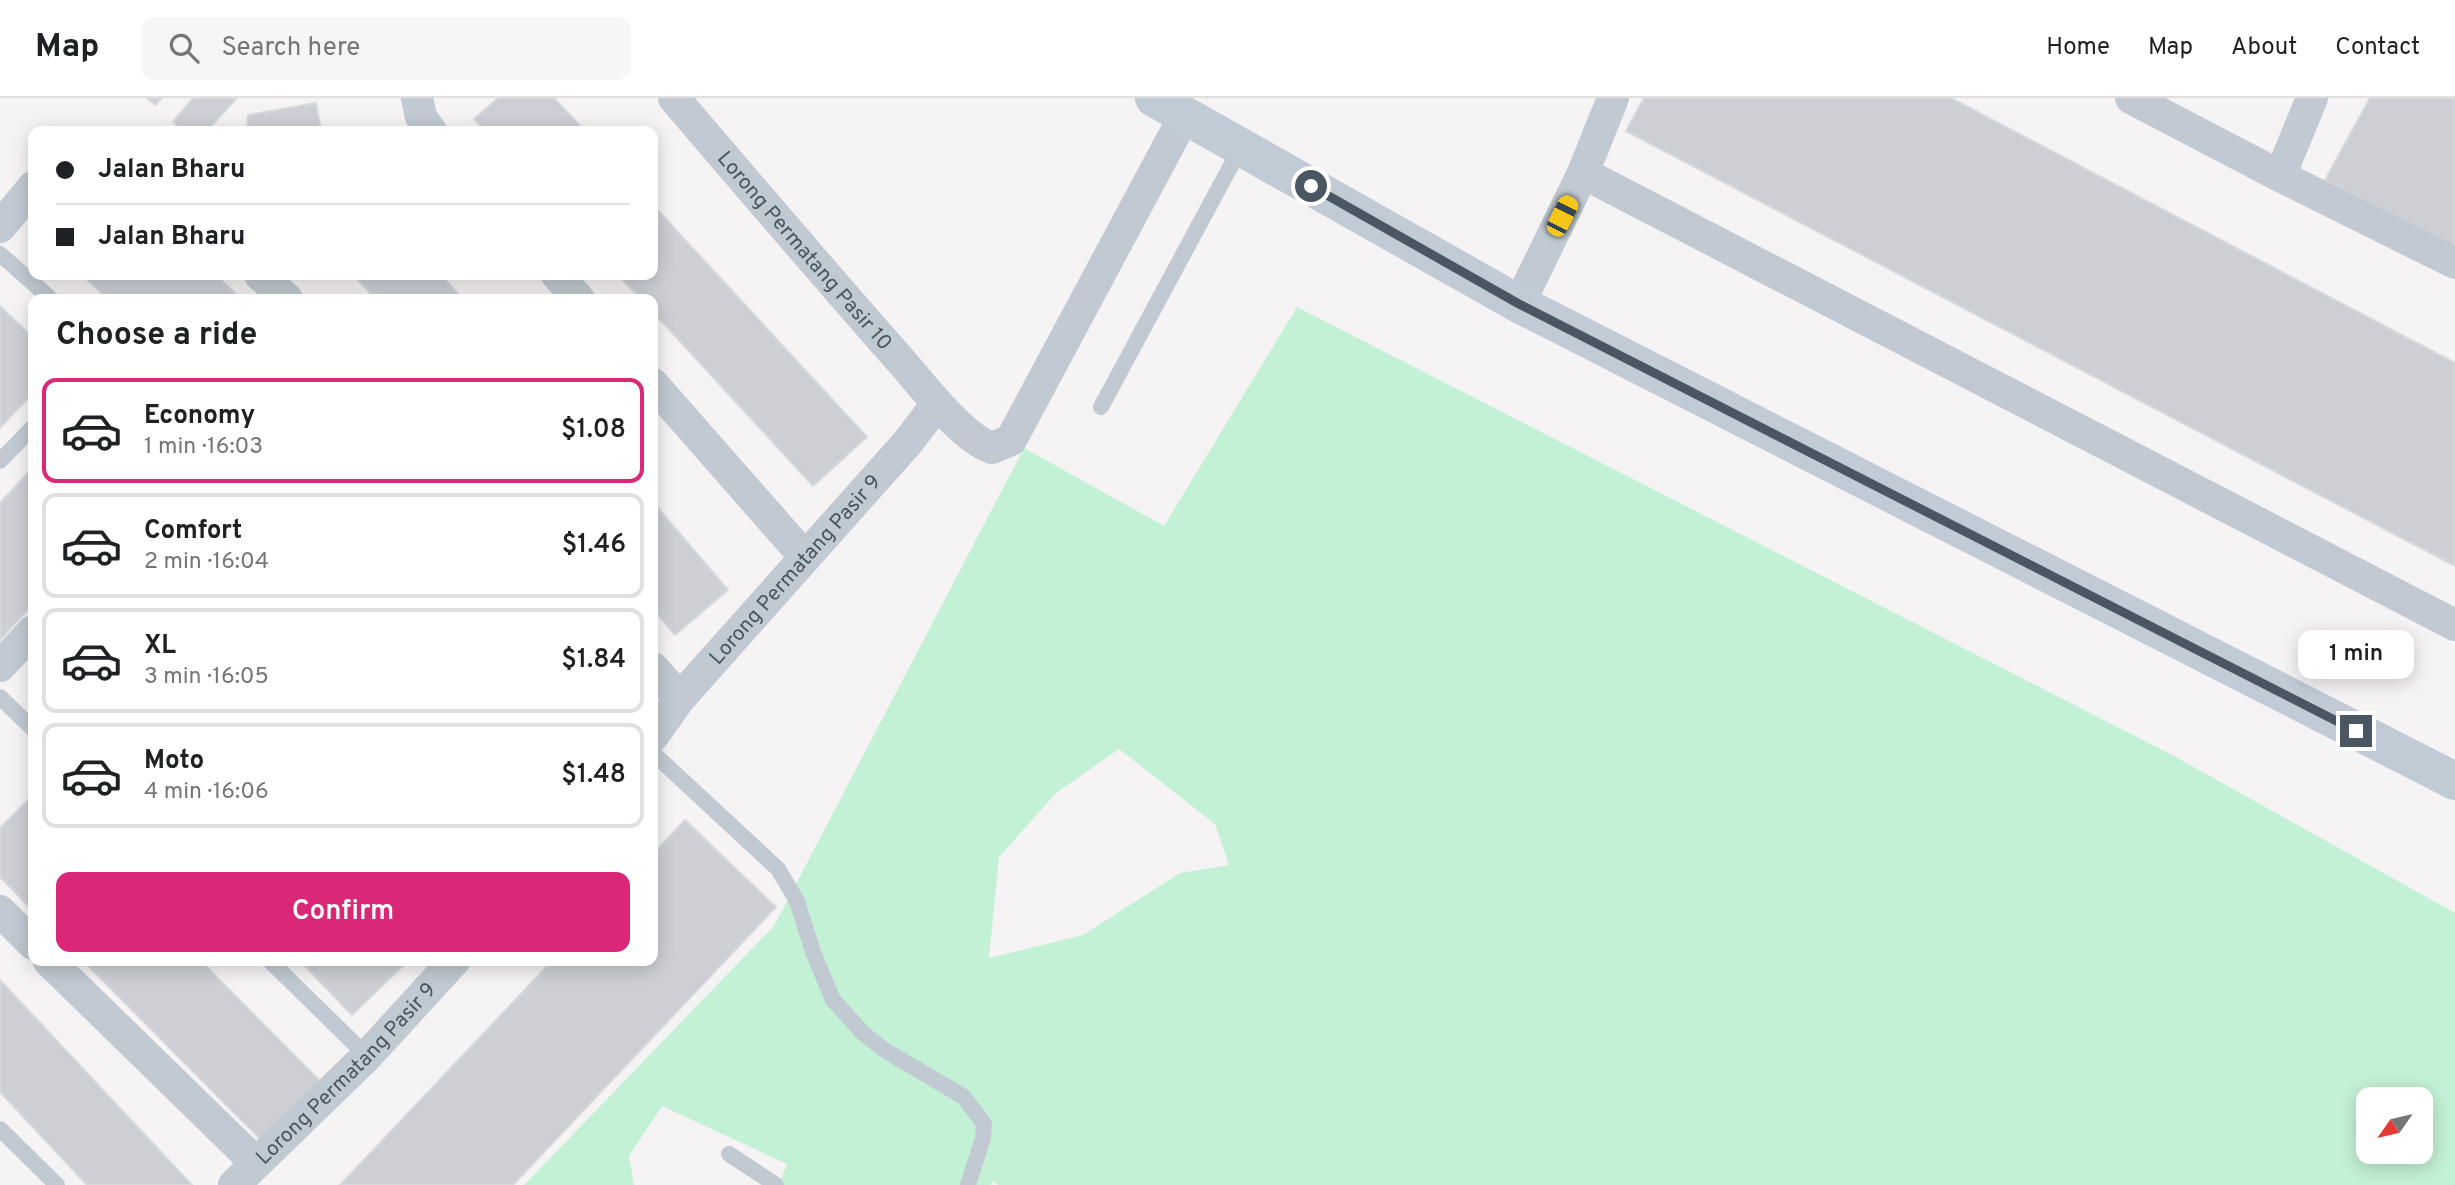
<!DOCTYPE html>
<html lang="en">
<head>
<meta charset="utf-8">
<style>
	:root { --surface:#fff; --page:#f6f6f6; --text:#202124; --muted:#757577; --line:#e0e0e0; --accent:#db2777 }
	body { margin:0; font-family:Overpass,sans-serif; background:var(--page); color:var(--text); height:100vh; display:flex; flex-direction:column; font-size:26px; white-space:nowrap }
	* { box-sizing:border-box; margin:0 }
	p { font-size:23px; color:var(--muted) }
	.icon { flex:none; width:38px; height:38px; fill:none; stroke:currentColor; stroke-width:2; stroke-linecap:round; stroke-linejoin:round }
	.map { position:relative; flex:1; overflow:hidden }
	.drawer { position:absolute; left:28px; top:196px; width:630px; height:672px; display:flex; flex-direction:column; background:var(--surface); border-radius:14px; box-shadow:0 4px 18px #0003 }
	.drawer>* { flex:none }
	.hud { position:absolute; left:28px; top:28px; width:630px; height:154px; border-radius:14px; box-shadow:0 4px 18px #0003; display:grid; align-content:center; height:154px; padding:0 28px; background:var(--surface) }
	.needle { width:46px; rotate:236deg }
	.tools { position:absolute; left:2356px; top:989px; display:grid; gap:14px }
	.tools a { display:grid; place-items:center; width:77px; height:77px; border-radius:14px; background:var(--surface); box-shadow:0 4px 18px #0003; font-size:35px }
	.end { position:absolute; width:32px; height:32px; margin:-16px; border:9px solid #4a5661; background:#fff; box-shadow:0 0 0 4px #fff }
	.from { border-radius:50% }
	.bubble { position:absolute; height:49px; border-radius:14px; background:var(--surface); box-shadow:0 4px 18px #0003; font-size:23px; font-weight:600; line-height:49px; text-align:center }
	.car { position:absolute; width:21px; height:42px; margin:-21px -10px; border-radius:9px; box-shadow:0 0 5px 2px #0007; background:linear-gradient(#f5c518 24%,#345 0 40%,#f5c518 0 76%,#345 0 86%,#f5c518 0) }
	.hud b { display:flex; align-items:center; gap:24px; height:66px; font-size:26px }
	.hud b+b { border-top:2px solid var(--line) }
	.hud i { width:18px; height:18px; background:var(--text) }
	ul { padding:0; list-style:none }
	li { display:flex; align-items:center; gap:21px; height:105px; margin:0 14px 10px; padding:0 14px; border:4px solid var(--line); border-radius:14px }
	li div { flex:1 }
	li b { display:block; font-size:26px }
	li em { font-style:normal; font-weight:600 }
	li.on { border-color:var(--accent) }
	li>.icon { width:63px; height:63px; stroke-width:1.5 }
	h2 { padding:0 28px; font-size:32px; line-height:84px }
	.action { display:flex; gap:14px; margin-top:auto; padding:14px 28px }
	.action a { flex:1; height:80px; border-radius:14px; background:var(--accent); color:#fff; font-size:28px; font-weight:600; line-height:80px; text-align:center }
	header { display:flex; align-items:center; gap:42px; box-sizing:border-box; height:98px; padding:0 35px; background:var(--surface); border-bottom:2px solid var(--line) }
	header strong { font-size:33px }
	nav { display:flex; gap:38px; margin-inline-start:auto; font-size:24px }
	.search { width:490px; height:63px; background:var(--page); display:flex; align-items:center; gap:18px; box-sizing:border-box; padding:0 24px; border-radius:14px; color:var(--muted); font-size:26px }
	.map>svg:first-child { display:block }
	.green { fill:#c3f1d5; fill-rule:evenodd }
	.building { fill:#cdcfd5; stroke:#d7d9de; stroke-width:2 }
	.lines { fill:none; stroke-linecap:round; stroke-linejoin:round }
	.lane { stroke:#c1cad2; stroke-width:16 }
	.street { stroke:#c1cad2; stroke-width:32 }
	.secondary { stroke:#c1cbd6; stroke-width:38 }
	.route { stroke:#4a5661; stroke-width:9 }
	.labels { text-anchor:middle; stroke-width:7; stroke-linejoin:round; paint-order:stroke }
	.street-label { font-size:21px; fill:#4a5661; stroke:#fff }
</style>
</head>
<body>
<header>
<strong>Map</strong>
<div class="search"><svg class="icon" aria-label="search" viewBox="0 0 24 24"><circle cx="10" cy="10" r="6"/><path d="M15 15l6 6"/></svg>Search here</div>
<nav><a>Home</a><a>Map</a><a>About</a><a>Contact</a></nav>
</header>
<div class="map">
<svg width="2455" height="1087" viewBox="0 0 2455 1087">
	<rect width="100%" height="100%" fill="#f5f3f3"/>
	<path class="green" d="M1297,209L2174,658L2455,815V1087H998L993,1083L991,1087H779L787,1066L662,1008L629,1058L634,1087H524L774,828L1024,350L1164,428ZM1119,651L1215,726L1229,767L1180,775L1083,837L989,860L999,759L1056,695ZM2368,1001H2420V1054H2368Z"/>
	<g class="building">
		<polygon points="147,0 162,0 155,7"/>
		<polygon points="193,0 237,0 207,33 183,33 173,24"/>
		<polygon points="498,0 554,0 585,33 485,33 474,21"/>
		<polygon points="1644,0 1951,0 2455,265 2455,468 1626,33"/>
		<polygon points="2370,0 2455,0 2455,150 2325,82"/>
		<polygon points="316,5 321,33 247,33 248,17"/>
		<polygon points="653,107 867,339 813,388 653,214 653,201 641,201 618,177 653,177"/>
		<polygon points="82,177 216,177 241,201 108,201"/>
		<polygon points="353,177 441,177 463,201 376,201"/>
		<polygon points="0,208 33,240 33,295 0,330"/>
		<polygon points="33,369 33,506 0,542 0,405"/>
		<polygon points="653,404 728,492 675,537 653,511"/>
		<polygon points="33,697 33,813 0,779 0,730"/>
		<polygon points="685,722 776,809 513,1087 340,1087 552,863 653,863 653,756"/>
		<polygon points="83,863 201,863 323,986 264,1045"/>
		<polygon points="300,863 408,863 352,917"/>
		<polygon points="0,882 192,1087 87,1087 0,994"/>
	</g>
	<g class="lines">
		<g class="lane">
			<polyline points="0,156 51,201"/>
			<polyline points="1101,309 1241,49"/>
			<polyline points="0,363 33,329"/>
			<polyline points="0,599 33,631"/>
			<polyline points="653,655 778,771 797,803 813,854 833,902 864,936 886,953 964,999 984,1026 983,1040 968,1087"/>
			<polyline points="270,863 367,958"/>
			<polyline points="0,1031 57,1087"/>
			<polyline points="729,1056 776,1087"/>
		</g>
		<g class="street">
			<polyline points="417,0 421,19 431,33"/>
			<path id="s1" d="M674,0C749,88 824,176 901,263C923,288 962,340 992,350L1011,342L1185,17"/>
			<polyline points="2131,0 2280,78 2455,165"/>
			<polyline points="1583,75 2455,527"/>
			<polyline points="2280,78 2312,0"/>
			<polyline points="0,129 33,89"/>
			<polyline points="260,177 287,201"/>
			<polyline points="557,177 579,201"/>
			<polyline points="1519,206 1583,75 1613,0"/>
			<polyline points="653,286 804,458"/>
			<polyline points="0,568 33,533"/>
			<polyline points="653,570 680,600"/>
			<path id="s2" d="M653,638L680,600L908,344L937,306"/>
			<polyline points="0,813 33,846"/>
			<polyline points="49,863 255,1064"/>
			<path id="s3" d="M234,1087L367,958L454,863"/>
		</g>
		<polyline class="secondary" points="1154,0 1519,206 2455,683"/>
	</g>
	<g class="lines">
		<polyline class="route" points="1311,88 1519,206 2356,633"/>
	</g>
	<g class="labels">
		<g class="street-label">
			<text dy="7" stroke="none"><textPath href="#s1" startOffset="201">Lorong Permatang Pasir 10</textPath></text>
			<text dy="7" stroke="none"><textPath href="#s2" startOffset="219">Lorong Permatang Pasir 9</textPath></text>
			<text dy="7" stroke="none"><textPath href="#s3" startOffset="158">Lorong Permatang Pasir 9</textPath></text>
		</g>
	</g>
</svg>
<div class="tools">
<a><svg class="needle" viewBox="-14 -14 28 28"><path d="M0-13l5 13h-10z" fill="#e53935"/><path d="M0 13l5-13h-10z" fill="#757577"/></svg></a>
</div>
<i class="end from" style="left:1311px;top:88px"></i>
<i class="end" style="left:2356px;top:633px"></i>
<div class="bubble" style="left:2298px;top:532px;width:116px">1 min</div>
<i class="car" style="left:1562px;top:118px;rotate:27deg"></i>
<div class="hud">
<b><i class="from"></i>Jalan Bharu</b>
<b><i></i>Jalan Bharu</b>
</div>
<section class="drawer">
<h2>Choose a ride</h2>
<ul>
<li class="on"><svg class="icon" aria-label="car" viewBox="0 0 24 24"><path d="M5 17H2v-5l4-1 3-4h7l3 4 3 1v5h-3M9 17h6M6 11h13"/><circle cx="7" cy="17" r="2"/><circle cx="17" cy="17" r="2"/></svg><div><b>Economy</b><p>1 min · 16:03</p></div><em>$1.08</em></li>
<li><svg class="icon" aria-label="car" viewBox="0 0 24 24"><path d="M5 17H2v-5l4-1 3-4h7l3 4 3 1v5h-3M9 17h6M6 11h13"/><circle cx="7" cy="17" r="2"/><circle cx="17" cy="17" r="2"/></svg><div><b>Comfort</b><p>2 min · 16:04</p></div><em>$1.46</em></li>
<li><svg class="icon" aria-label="car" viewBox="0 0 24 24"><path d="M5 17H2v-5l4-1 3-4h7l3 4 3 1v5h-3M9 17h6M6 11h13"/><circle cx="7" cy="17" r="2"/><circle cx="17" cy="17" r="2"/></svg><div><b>XL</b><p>3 min · 16:05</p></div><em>$1.84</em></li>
<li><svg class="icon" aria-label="car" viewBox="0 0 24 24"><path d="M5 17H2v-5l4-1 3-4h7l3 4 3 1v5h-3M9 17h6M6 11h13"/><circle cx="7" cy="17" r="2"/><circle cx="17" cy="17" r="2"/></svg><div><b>Moto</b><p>4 min · 16:06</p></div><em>$1.48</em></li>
</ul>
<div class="action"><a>Confirm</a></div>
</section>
</div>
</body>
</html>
